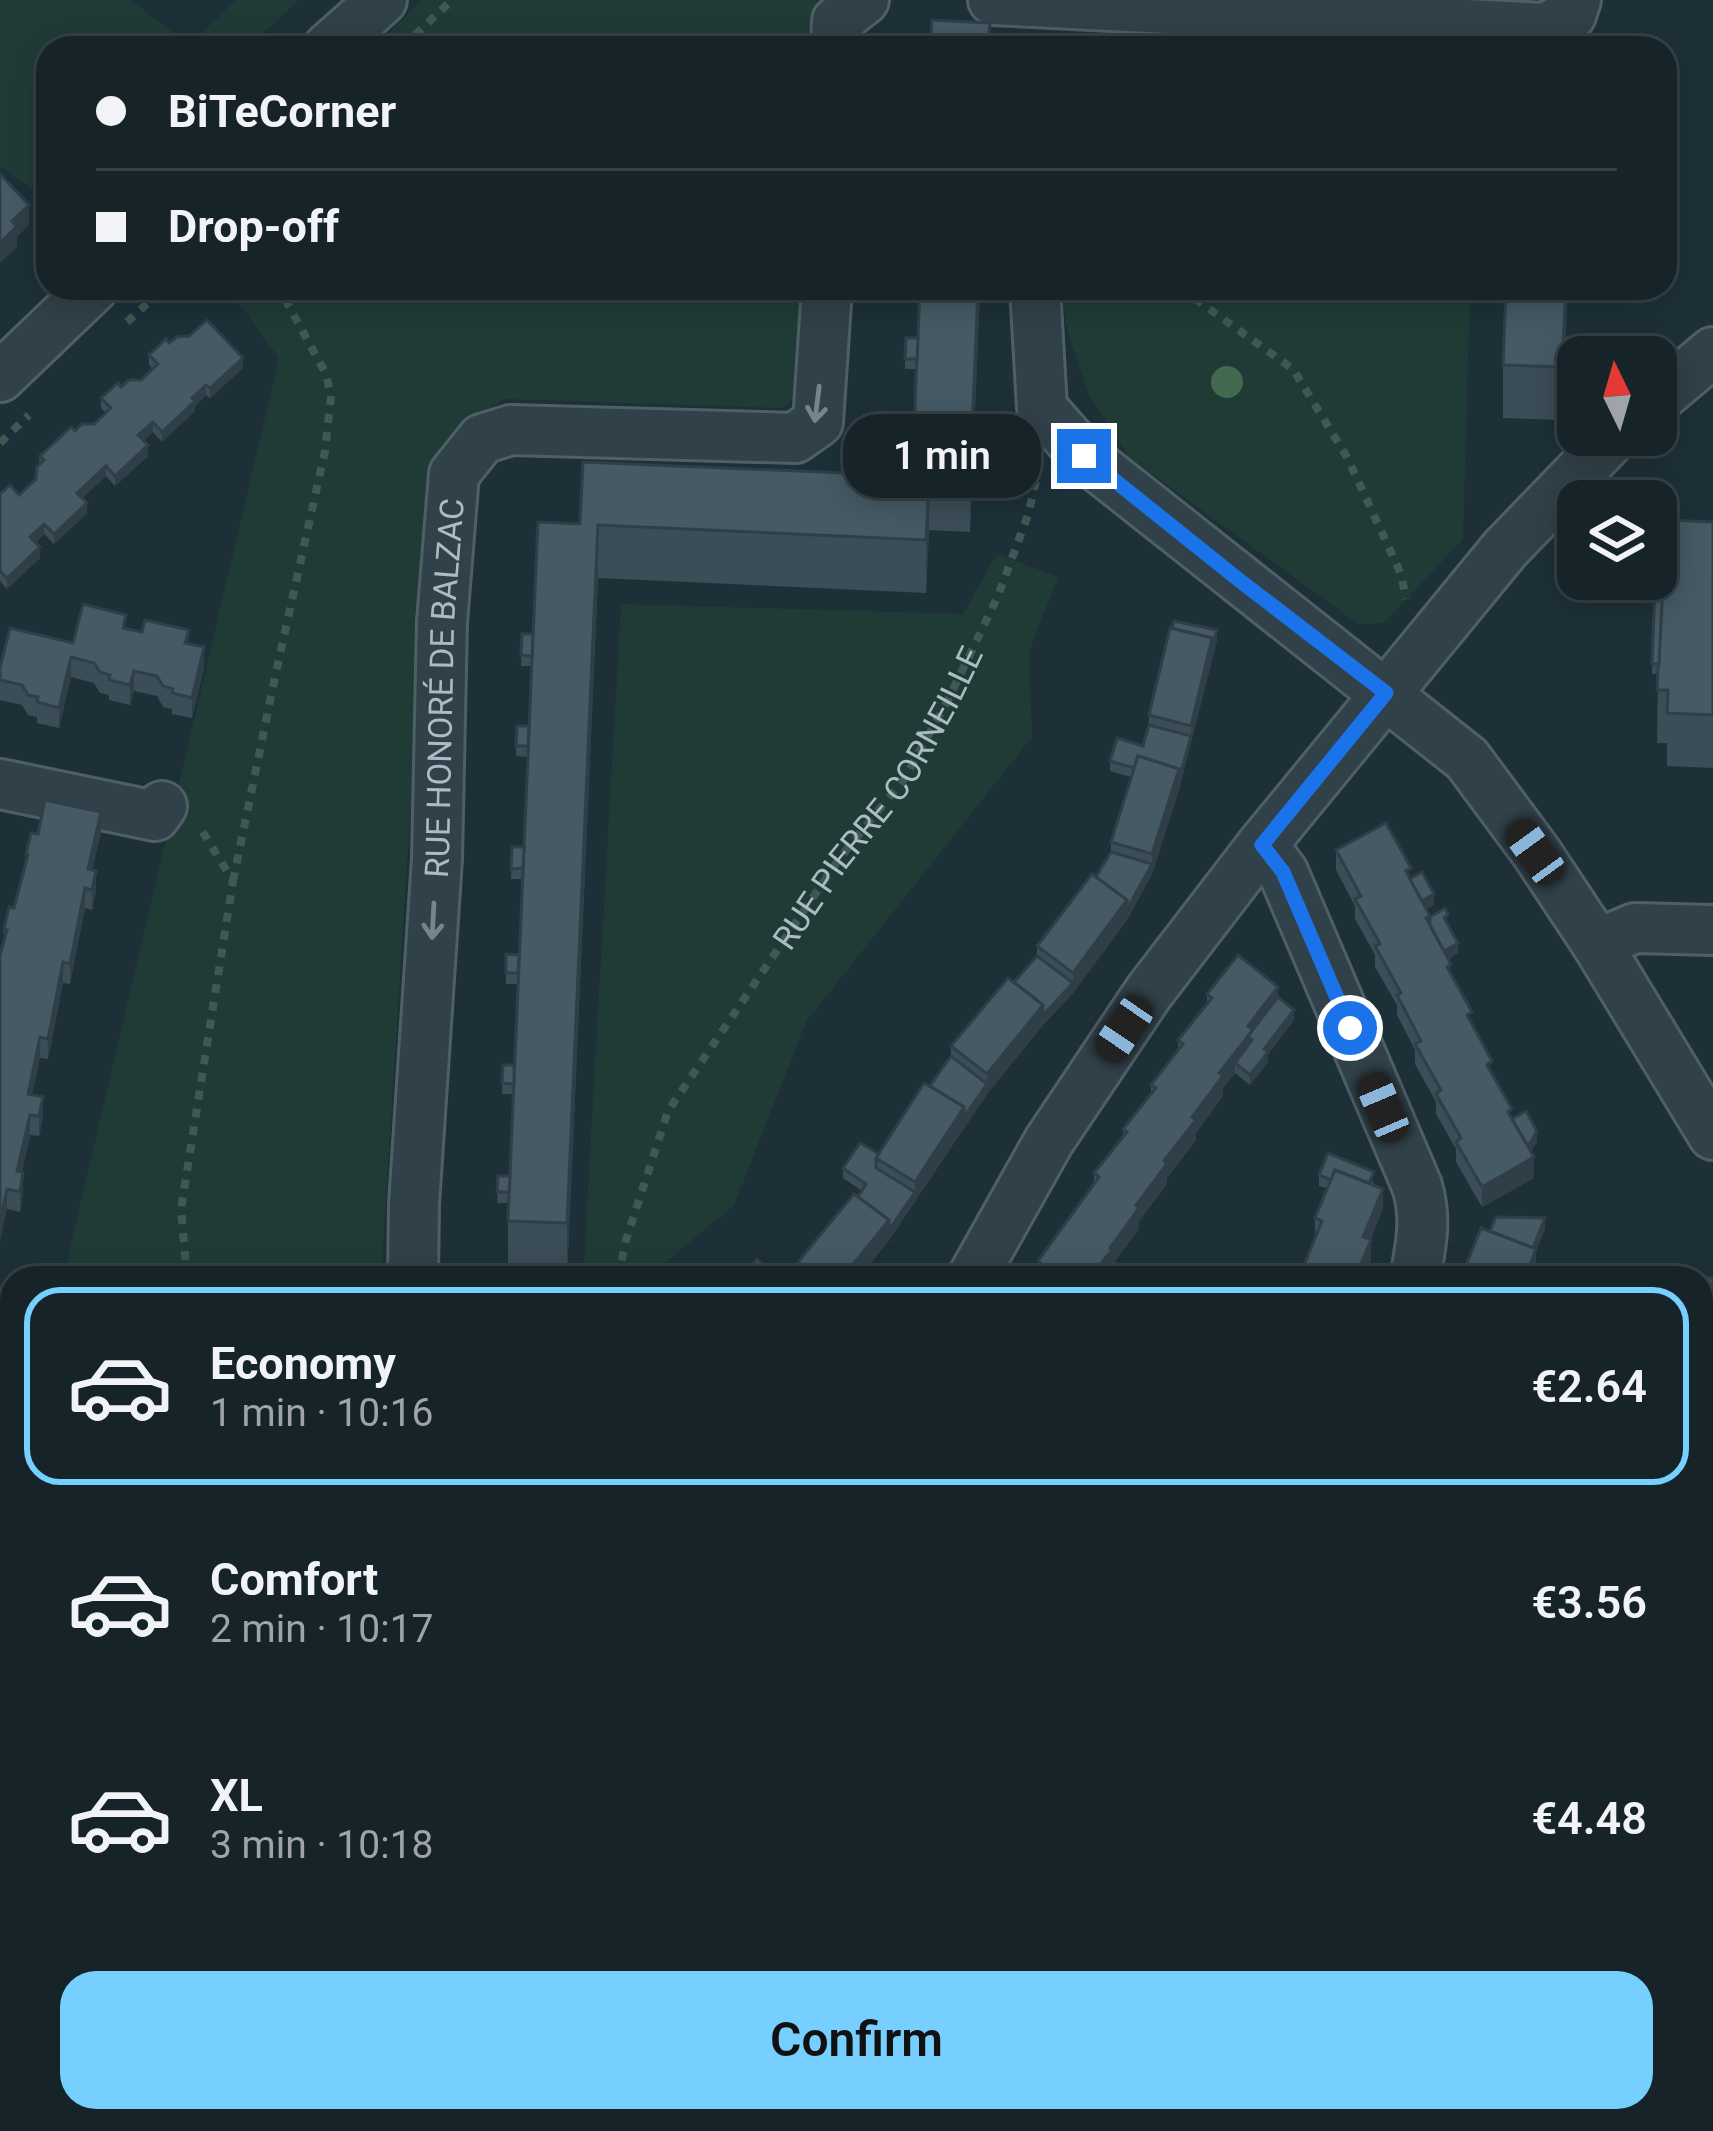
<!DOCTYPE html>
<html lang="en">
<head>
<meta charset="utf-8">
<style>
	:root { --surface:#16242a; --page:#233036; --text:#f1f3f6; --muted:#9ea4a8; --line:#354147; --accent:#76cfff }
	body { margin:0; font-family:Roboto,sans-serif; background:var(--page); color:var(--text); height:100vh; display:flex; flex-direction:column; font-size:45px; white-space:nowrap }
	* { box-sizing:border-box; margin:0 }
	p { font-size:39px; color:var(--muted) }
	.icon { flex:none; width:66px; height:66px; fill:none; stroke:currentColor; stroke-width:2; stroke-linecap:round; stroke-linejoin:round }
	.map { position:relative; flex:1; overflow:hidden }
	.side { position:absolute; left:0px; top:1266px; width:1713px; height:867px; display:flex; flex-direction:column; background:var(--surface); border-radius:36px 36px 0 0; box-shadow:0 6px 30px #0003,0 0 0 3px var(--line) }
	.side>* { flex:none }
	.hud { position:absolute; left:36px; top:36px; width:1641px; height:264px; border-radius:36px; box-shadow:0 6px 30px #0003,0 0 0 3px var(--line); display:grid; align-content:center; height:264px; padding:0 60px; background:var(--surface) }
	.needle { width:78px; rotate:355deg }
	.tools { position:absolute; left:1557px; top:336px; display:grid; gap:24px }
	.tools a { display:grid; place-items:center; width:120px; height:120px; border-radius:24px; background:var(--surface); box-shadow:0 6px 30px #0003,0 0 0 3px var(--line); font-size:60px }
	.end { position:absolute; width:54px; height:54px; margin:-27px; border:15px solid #1a73e8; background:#fff; box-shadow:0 0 0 6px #fff }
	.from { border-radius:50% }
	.bubble { position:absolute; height:84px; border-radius:36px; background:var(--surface); box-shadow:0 6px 30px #0003,0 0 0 3px var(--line); font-size:39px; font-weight:600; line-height:84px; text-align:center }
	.car { position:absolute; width:36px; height:72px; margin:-36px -18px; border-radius:15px; box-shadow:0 0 9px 3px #0007; background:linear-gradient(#222 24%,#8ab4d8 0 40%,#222 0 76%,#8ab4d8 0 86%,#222 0) }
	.hud b { display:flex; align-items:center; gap:42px; height:114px; font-size:45px }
	.hud b+b { border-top:3px solid var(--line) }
	.hud i { width:30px; height:30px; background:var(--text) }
	ul { padding:21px 0 0; list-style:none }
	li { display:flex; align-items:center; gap:36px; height:198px; margin:0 24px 18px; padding:0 36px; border:6px solid transparent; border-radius:36px }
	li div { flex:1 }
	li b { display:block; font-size:45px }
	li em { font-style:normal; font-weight:600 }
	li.on { border-color:var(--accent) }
	li>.icon { width:108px; height:108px; stroke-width:1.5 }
	.button { display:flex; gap:24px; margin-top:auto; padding:24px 60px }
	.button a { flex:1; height:138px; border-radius:36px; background:var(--accent); color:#111; font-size:48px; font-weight:600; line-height:138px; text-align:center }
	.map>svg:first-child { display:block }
	.green { fill:#203b36 }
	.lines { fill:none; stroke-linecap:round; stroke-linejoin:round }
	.lane-casing { stroke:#4f5f67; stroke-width:30 }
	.street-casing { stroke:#4f5f67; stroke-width:54 }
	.path { stroke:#3f5854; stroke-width:8; stroke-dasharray:9 9; stroke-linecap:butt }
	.lane { stroke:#314149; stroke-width:24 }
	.street { stroke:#314149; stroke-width:48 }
	.tree { fill:#43694e }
	.wall { fill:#3b4d57 }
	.shaded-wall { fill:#303f47 }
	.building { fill:#455a65; stroke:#303f47; stroke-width:3 }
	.oneway { stroke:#74858e }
	.route { stroke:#1a73e8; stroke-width:15 }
	.labels { text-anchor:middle; stroke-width:10; stroke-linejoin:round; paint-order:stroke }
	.street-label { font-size:33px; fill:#abbcc6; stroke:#17262d }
</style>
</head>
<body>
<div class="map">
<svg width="1713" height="2131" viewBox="0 0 1713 2131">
	<rect width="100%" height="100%" fill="#1d3038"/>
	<g class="green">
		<polygon points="0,0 130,0 190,44 236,0 299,0 247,48 48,48 48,201 0,166"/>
		<polygon points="423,0 816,0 814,48 373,48"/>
		<polygon points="228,288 804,288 800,392 783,408 505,399 453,432 431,485 381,1278 63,1278 279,358"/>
		<polygon points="1060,288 1470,288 1463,539 1384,623 1358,624 1129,457 1089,395 1068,334"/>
		<polygon points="997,554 1058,577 1029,651 1032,737 806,1022 734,1205 653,1273 651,1278 583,1278 621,604 963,614"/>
		<polygon points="0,1474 12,1477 12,2009 0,2037"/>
		<polygon points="1701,1706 1713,1706 1713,1816 1701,1852"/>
	</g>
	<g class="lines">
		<defs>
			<g id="lane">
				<polyline points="1701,1972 1713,1946"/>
				<polyline points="1609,2131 1609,2121"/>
			</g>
			<g id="street">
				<polyline points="993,0 1545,28 1571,15 1576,0"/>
				<polyline points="328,48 382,0"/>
				<polyline points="836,48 837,21 864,0"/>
				<polyline points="1035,288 1042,408 1084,456 1467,759 1536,852 1597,944 1713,1135"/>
				<polyline points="0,377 93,288"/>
				<polyline points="1656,400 1713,352"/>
				<polyline points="0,784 155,816 162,806"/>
				<path d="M1262,845L1283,872L1417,1186C1427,1219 1421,1245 1415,1278"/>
				<polyline points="1597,944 1635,928 1713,930"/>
				<path id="s2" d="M413,1278L414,1204L437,859L442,622L454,474L482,439L511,430L795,438L818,422L827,288"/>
				<polyline points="972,1278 1049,1141 1149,992 1262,845 1505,549 1615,435"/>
				<polyline points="378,2121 566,2131"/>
				<polyline points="192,2131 196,2121"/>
				<polyline points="613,2131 617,2121"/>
			</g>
		</defs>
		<use href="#lane" class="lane-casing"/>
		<use href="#street" class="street-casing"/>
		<g class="path">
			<polyline points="415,35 452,0"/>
			<polyline points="1180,288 1293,369 1347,457 1401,574 1406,599"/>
			<polyline points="127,322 149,302 181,288"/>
			<polyline points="0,443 29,415"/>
			<polyline points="233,881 275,677 325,451 331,396 326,374 279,288"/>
			<polyline points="187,1278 181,1209 233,881 199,826"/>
			<path id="s1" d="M618,1278L626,1240L668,1111L839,859L904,779L948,700L998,596L1028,515L1039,468"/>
			<polyline points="0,1497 12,1500"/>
			<polyline points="0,1795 12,1772"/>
			<polyline points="291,2131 312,2121"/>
			<polyline points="1268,2131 1268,2121"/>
		</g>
		<use href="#lane" class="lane"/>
		<use href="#street" class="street"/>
	</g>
	<circle class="tree" cx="1227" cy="382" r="16"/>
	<g class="wall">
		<polygon points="980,288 970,532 929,530 926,593 598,578 567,1276 508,1274 508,1203 497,1203 498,1176 510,1176 513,1094 502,1094 503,1065 514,1065 518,984 506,984 506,954 519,955 523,879 511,879 512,847 524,847 528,757 516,756 516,746 529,726 532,666 521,666 522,634 533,634 580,524 899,475 899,456 913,456 916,369 905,369 905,359 918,338"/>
		<polygon points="1566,337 1578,338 1577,370 1565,370 1562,420 1503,418 1503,365"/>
		<polygon points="169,343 243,368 210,398 206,395 195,406 195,411 162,442 153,432 143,441 148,456 115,486 106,476 82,498 87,513 54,544 44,534 35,543 40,558 7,589 0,581 0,494 19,495 36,479 40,456 75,431 94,424 106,413 101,408 101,398 121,387 141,380 153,369 149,365 149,355"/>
		<polygon points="1713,522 1713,768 1667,766 1667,743 1657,743 1658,674 1652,674 1655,588 1649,587 1649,579 1656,579 1664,562"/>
		<polygon points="126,629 189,644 204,668 192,718 172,714 172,709 163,707 157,696 134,691 130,705 109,700 109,695 100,693 94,683 71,677 59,728 37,723 37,717 28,715 22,705 0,700 0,668"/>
		<polygon points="1217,640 1179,790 1152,874 1127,920 1073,993 1043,1025 987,1094 889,1240 859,1278 779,1278 798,1272 798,1262 862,1191 843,1178 843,1168 879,1154 951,1056 951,1046 1037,956 1037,946 1096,877 1111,852 1111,842 1131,777 1110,771 1110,761 1143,746 1149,725 1149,715"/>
		<polygon points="101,832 92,870 96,891 92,910 85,908 70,984 63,983 48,1059 40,1058 32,1095 43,1117 39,1136 30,1135 22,1172 23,1193 20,1212 7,1209 4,930 14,908 26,866 26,855 38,834"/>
		<polygon points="1336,850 1411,878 1434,905 1426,909 1430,917 1448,925 1458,953 1448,959 1451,974 1492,1073 1512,1119 1537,1141 1531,1152 1534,1178 1482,1207 1456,1162 1456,1149 1436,1114 1436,1102 1415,1064 1415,1050 1397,1015 1397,1005 1375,967 1375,955 1355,919 1355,906 1336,870"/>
		<polygon points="1207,994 1278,997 1294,1020 1268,1054 1268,1062 1250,1085 1235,1073 1223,1088 1223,1096 1196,1133 1196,1140 1167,1178 1167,1184 1139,1221 1139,1229 1114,1262 1130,1278 1038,1278 1038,1261 1094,1184 1094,1173 1123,1137 1123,1129 1151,1094 1151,1085 1178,1050 1178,1040 1207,1005"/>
		<polygon points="1319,1175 1374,1182 1373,1185 1383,1209 1370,1240 1371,1261 1364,1278 1303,1278 1303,1268 1315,1238 1315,1218 1327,1188 1319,1186"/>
		<polygon points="1701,1278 1713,1278 1713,1688 1701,1687"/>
	</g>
	<g class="shaded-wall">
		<polygon points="29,205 29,225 17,237 17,247 0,263 0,243 12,221"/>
		<polygon points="978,288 980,288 970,532 970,479"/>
		<polygon points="1566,288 1568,288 1562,420 1562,367"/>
		<polygon points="243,358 243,368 210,398 210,388"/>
		<polygon points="206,385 206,395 195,406 195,411 162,442 162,432"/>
		<polygon points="153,422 153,432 138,446 138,435"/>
		<polygon points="148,445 148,456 115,486 115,476"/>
		<polygon points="106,466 106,476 77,503 77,493"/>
		<polygon points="929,477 929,530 926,593 926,540"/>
		<polygon points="87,503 87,513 54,544 54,534"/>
		<polygon points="44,524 44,534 30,548 30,537"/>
		<polygon points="598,525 598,578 567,1276 567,1223"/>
		<polygon points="40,547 40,558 7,589 7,578"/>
		<polygon points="1217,630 1217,640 1179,790 1179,779 1191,736 1191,726 1212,638"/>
		<polygon points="204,647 204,668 192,718 192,698"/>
		<polygon points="71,657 71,677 59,728 59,708"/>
		<polygon points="134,671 134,691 130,705 130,685"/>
		<polygon points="1179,769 1179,790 1152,874 1127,920 1073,993 1043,1025 987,1094 889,1240 859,1278 842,1278 915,1192 915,1182 964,1107 987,1084 987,1074 1043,1005 1073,983 1073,973 1152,864 1152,854"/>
		<polygon points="101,812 101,832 88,889 88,869"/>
		<polygon points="96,871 96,891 92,910 92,890"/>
		<polygon points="85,888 85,908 70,984 70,964"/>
		<polygon points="1434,894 1434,905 1418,914 1418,904"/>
		<polygon points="1458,943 1458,953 1440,963 1440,953"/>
		<polygon points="63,962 63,983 48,1059 48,1039"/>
		<polygon points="1278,987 1278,1008 1235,1063 1235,1073 1223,1088 1223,1096 1196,1133 1196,1140 1167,1178 1167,1184 1139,1221 1139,1229 1112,1266 1105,1278 1089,1278 1248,1026"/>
		<polygon points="1294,1010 1294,1020 1268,1054 1268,1062 1250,1085 1250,1075 1264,1049"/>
		<polygon points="40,1037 40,1058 28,1114 28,1094"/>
		<polygon points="43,1097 43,1117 39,1136 39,1116"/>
		<polygon points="30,1115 30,1135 17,1192 17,1171"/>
		<polygon points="1537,1131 1537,1141 1531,1152 1522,1147"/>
		<polygon points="1534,1157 1534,1178 1482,1207 1482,1187"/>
		<polygon points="23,1172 23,1193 20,1212 20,1192"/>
		<polygon points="7,1189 7,1209 0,1242 0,1222"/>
		<polygon points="1383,1189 1383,1209 1363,1257 1363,1237"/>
		<polygon points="1545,1218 1545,1229 1536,1252 1536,1269 1532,1278 1525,1278 1530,1256"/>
		<polygon points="1371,1240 1371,1261 1364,1278 1355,1278"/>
		<polygon points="5,1324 5,1344 0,1347 0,1327"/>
	</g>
	<g class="building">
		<polygon points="932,20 990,23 988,48 930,48"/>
		<polygon points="0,174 29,205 12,221 17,226 0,243"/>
		<polygon points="920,288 978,288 970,479 929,477 926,540 598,525 567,1223 508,1221 538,522 580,524 583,462 912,476"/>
		<polygon points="1506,288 1566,288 1562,367 1503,365"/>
		<polygon points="207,320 243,358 210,388 206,385 192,398 195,401 162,432 153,422 138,435 148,445 115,476 106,466 77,493 87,503 54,534 44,524 30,537 40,547 7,578 0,571 0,494 10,485 19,495 36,479 37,467 44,460 40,456 71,427 75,431 82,424 94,424 111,408 101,398 118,383 121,387 129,380 141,380 158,364 149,355 166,339 169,343 177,337 189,336"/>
		<polygon points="1565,337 1578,338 1577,360 1565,360"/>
		<polygon points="906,338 918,338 917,359 905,359"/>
		<polygon points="899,456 913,456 912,473 899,472"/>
		<polygon points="1666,520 1713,522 1713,715 1667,713 1668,690 1657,690"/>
		<polygon points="1656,562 1664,562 1659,664 1652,664"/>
		<polygon points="83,604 126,615 123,628 142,632 145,620 189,630 185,643 204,647 192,698 172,693 173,689 163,686 157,676 134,671 130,685 109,680 110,675 100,672 94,663 71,657 59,708 37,702 38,697 28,695 22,685 0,680 0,668 10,628 73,643"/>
		<polygon points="1174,621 1217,630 1212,649 1212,638 1172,628"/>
		<polygon points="1170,628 1212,638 1191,726 1149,715"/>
		<polygon points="522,634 533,634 532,656 521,655"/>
		<polygon points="1149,725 1191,736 1179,779 1179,769 1138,756 1134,768 1110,761 1117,738 1143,746"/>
		<polygon points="517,726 529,726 528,746 516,746"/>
		<polygon points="1138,756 1179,769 1152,854 1111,842"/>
		<polygon points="45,800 101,812 88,869 96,871 92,890 85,888 70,964 63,962 48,1039 40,1037 28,1094 43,1097 39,1116 30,1115 17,1171 23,1172 20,1192 7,1189 0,1222 0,955 7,930 4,930 9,907 14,908 28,855 26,855 31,833 38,834"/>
		<polygon points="1386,823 1411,868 1406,871 1430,916 1426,918 1451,964 1447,967 1472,1012 1467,1015 1492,1061 1487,1065 1512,1109 1508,1112 1534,1157 1482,1187 1456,1142 1461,1138 1436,1094 1441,1090 1415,1044 1421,1041 1397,995 1401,993 1375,946 1380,944 1355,899 1361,896 1336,850"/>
		<polygon points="512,847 524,847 523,868 511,869"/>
		<polygon points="1111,852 1152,864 1127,909 1127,900 1096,877"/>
		<polygon points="1422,872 1434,894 1422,901 1410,879"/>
		<polygon points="1092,874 1127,900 1073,973 1037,946"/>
		<polygon points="1445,908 1448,915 1444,918 1458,943 1444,951 1430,925 1430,917"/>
		<polygon points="506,954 519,955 518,973 506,973"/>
		<polygon points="1238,955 1278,987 1248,1026 1253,1030 1219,1073 1223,1076 1192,1117 1196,1120 1164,1161 1167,1164 1136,1205 1139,1208 1110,1248 1112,1250 1089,1278 1059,1278 1038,1261 1099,1177 1094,1173 1127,1132 1123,1129 1156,1088 1151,1085 1183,1044 1178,1040 1212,998 1207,994"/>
		<polygon points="1037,956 1073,983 1043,1015 1043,1005 1014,982"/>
		<polygon points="1008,978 1043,1005 987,1074 951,1046"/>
		<polygon points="1278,997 1294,1010 1264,1049 1268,1052 1250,1075 1235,1063 1252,1040 1248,1036"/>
		<polygon points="951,1056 987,1084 964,1117 964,1107 930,1086"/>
		<polygon points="503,1065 514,1065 514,1084 502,1083"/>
		<polygon points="924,1083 964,1107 915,1182 876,1158"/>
		<polygon points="1526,1111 1537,1131 1531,1142 1527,1144 1512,1119"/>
		<polygon points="860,1143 879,1154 876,1158 876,1168 915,1192 889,1230 889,1220 858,1197 866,1184 843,1168"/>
		<polygon points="1328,1153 1374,1172 1369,1183 1335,1170 1331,1180 1319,1175"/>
		<polygon points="1335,1170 1383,1189 1363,1237 1371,1240 1355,1278 1308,1278 1310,1272 1303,1268 1322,1221 1315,1218"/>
		<polygon points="498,1176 510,1176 509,1192 497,1192"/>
		<polygon points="854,1194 889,1220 842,1278 819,1278 798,1262"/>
		<polygon points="1496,1217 1545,1218 1533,1248 1490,1231"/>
		<polygon points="1481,1228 1536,1249 1525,1278 1467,1278 1462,1275"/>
		<polygon points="757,1259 778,1278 740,1278"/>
		<polygon points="1112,1260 1130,1275 1128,1278 1097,1278"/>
		<polygon points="790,1266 806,1278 779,1278"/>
		<polygon points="1672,1276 1713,1278 1713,1635 1701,1634 1701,1278 1671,1278"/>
		<polygon points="1701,2040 1713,2041 1713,2131 1671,2131 1672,2121 1701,2121"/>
		<polygon points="89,2121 111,2121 134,2127 133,2131 87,2131"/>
		<polygon points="111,2121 138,2121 135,2131 134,2131 134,2127"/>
		<rect x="735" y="2121" width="73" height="10"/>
		<rect x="1198" y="2121" width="51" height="10"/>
	</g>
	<defs><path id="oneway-shaft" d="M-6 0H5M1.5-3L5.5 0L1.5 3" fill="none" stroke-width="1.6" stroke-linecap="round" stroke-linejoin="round" transform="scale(3)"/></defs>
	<g class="oneway">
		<use href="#oneway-shaft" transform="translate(817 404) rotate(97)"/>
		<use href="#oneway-shaft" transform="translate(433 921) rotate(93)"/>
	</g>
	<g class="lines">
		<polyline class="route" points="1084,456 1239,580 1386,693 1262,845 1283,872 1350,1028"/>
	</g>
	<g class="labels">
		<g class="street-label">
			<text dy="12" stroke="none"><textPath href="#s2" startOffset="591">RUE HONORÉ DE BALZAC</textPath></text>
			<text dy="12" stroke="none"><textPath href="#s1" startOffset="552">RUE PIERRE CORNEILLE</textPath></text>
		</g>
	</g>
</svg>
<div class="tools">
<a><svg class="needle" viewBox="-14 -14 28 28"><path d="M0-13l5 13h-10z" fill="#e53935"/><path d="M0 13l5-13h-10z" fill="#9ea4a8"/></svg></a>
<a><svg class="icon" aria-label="layers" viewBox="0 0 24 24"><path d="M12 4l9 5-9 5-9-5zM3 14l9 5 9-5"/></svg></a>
</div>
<i class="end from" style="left:1350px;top:1028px"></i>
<i class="end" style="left:1084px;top:456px"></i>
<div class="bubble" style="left:843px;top:414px;width:198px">1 min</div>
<i class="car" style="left:1535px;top:852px;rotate:324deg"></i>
<i class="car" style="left:1124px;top:1029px;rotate:214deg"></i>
<i class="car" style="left:1383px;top:1107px;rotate:337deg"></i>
<div class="hud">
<b><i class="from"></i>BiTeCorner</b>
<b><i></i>Drop-off</b>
</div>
<section class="side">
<ul>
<li class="on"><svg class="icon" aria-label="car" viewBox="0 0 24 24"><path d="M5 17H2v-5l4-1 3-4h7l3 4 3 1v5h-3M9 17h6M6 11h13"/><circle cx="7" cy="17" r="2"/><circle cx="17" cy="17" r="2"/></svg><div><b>Economy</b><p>1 min · 10:16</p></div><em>€2.64</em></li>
<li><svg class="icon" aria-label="car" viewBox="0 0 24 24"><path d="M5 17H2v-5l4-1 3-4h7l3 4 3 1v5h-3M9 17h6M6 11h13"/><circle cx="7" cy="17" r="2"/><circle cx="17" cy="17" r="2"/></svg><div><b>Comfort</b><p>2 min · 10:17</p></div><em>€3.56</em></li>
<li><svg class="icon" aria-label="car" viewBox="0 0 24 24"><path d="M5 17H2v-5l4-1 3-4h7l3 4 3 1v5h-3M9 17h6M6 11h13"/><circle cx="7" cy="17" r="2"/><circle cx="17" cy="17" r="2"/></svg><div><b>XL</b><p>3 min · 10:18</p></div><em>€4.48</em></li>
</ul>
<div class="button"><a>Confirm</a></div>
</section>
</div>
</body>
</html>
